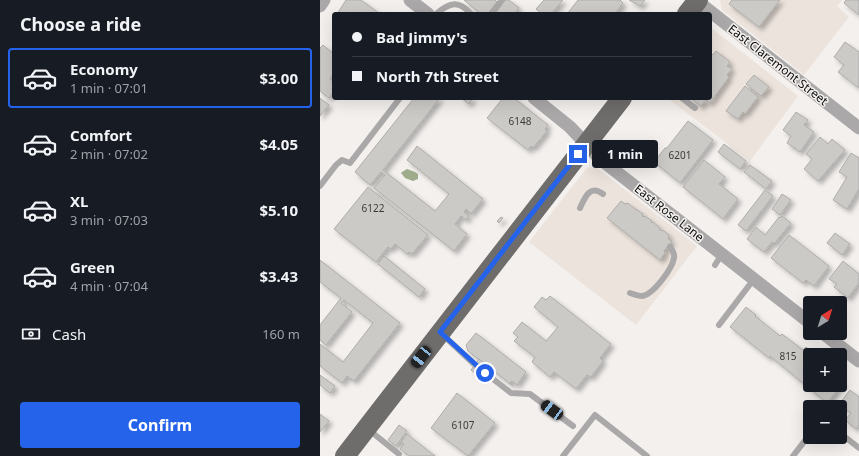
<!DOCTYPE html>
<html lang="en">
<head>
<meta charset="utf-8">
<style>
	:root { --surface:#171b24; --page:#242831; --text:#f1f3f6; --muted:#9ea1a6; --line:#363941; --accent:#2563eb }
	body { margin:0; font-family:"Noto Sans",sans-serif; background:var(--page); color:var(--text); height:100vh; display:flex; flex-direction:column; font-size:15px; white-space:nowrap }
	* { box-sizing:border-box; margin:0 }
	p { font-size:13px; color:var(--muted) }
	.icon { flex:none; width:22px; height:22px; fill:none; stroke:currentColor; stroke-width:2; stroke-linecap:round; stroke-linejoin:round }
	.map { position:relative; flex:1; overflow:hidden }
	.sheet { display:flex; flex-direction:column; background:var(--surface); width:320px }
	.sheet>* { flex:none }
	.guide { position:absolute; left:12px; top:12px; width:380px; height:88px; border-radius:4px; box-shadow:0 4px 16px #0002; display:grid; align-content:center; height:88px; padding:0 20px; background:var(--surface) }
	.needle { width:26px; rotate:38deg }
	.tools { position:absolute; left:483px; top:296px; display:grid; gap:8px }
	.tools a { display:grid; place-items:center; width:44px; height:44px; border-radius:4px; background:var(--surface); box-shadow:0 4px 16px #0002; font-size:20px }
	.end { position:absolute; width:18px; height:18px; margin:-9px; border:5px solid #2563eb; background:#fff; box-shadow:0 0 0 2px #fff }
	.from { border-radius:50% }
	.bubble { position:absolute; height:28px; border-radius:4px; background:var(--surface); box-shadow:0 4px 16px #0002; font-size:13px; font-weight:700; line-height:28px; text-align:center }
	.car { position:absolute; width:12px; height:24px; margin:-12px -6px; border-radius:5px; box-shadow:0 0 3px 1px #0007; background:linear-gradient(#222 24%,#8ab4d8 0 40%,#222 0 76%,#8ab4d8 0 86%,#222 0) }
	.guide b { display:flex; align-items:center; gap:14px; height:38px; font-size:15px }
	.guide b+b { border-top:1px solid var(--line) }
	.guide i { width:10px; height:10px; background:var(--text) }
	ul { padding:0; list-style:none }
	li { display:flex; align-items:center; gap:12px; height:60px; margin:0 8px 6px; padding:0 12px; border:2px solid transparent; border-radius:4px }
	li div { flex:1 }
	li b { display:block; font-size:15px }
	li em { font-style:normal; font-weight:700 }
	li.active { border-color:var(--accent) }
	li>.icon { width:36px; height:36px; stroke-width:1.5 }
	h2 { padding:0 20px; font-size:18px; line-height:48px }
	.pay { display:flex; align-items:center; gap:10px; height:44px; padding:0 20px; font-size:15px }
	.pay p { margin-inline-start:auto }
	.button { display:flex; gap:8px; margin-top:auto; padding:8px 20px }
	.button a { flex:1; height:46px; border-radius:4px; background:var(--accent); color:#fff; font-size:16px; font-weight:700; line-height:46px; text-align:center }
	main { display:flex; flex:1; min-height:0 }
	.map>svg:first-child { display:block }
	.built { fill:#ece3dc }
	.water { fill:#9fac8c }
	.building { fill:#cbcac7; stroke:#afadaa; filter:url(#shadow) }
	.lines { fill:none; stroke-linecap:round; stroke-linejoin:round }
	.lane { stroke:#aaa8a8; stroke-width:6 }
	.street { stroke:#aaa8a8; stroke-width:13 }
	.primary { stroke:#6f6c6c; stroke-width:20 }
	.route { stroke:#2563eb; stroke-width:5 }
	.labels { text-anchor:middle; stroke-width:3; stroke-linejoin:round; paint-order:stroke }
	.number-label { font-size:10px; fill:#3d3c3b }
	.street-label { font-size:12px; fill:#0e0d0c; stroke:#f3f0ee }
</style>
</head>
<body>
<main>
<section class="sheet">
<h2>Choose a ride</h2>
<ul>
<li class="active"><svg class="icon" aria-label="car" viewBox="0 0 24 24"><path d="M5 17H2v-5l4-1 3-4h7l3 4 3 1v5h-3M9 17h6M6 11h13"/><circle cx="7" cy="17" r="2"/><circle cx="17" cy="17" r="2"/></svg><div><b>Economy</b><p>1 min · 07:01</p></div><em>$3.00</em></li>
<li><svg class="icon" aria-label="car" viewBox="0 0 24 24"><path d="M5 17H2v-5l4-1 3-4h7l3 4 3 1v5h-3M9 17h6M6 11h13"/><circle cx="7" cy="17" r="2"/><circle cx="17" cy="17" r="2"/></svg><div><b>Comfort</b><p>2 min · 07:02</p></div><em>$4.05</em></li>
<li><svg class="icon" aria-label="car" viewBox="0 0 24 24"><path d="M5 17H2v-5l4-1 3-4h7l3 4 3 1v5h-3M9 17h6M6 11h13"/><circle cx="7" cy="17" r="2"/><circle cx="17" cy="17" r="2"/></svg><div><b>XL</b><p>3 min · 07:03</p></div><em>$5.10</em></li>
<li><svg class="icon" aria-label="car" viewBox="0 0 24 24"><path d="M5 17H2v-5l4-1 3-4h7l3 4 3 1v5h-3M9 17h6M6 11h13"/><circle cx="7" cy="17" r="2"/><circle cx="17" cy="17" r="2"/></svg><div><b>Green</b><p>4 min · 07:04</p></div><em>$3.43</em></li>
</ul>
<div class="pay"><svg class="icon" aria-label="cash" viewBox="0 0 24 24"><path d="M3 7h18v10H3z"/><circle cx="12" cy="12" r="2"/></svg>Cash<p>160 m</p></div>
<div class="button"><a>Confirm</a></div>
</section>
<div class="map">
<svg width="539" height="456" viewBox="0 0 539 456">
	<defs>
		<filter id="shadow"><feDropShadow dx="3.5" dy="3.5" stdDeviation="2" flood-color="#0004"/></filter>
	</defs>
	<rect width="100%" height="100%" fill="#f3f0ee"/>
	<g class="built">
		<polygon points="400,0 522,0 517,6 529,17 484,75 402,10"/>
		<polygon points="390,27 478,96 430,161 347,98 390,98"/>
		<polygon points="271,167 277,168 377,246 316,325 209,242 266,169"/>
	</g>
	<polygon class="water" points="87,169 95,172 98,174 98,179 93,181 85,178 81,173 82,172"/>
	<g class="building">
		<polygon points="26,0 41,0 60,14 17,14"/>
		<polygon points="144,0 175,0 177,2 168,14 161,14"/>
		<polygon points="185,0 189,0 199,8 194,14 175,14"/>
		<polygon points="224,0 243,0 231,14 222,14 216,9"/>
		<polygon points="258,0 300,0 303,3 295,14 247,14"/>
		<polygon points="309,0 325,0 320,6"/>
		<polygon points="412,0 460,0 439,27 409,4"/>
		<polygon points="526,0 539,0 539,15 524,3"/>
		<polygon points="525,42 539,52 539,88 518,72 524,65 514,57"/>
		<polygon points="3,45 14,54 14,73 10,79 14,82 14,91 9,98 0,91 0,48"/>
		<polygon points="396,51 410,62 407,66 412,69 407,75 409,77 390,103 386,100 381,106 370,98 390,98 390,55 391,53 393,55"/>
		<polygon points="434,75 449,87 441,96 426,84"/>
		<polygon points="425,86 438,97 425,114 423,112 418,119 406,111"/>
		<polygon points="0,98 9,105 0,116"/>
		<polygon points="94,98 120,98 63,170 115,211 129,194 87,160 97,146 163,199 151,214 146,209 144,212 149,216 146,220 141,216 135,224 147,234 134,251 54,188 65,175 61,172 50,185 35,172"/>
		<polygon points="141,98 153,98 149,104"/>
		<polygon points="183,98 194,98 228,125 225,129 227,131 213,148 211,146 208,150 167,118"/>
		<polygon points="476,112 488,120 484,125 494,132 480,152 467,143 471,136 463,130"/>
		<polygon points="368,121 393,140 360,183 334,162 345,148 347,148"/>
		<polygon points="500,137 508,144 512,139 525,150 498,181 484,169 492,159 486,154"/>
		<polygon points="404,144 426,161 420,169 398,152"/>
		<polygon points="531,153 539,158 539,189 527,209 513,200 527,177 519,172"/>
		<polygon points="384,160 405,177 399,184 418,199 403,219 363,187"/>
		<polygon points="430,165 452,181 446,189 424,172"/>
		<polygon points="48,187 108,235 92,254 89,252 87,254 75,244 71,249 68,247 56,262 14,229"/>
		<polygon points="445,190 453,196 426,231 418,225"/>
		<polygon points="462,194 471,200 460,215 452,209"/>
		<polygon points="301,201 305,204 308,203 316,210 316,209 323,214 322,216 324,217 325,216 332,221 331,222 332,223 333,222 340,228 339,229 342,231 343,230 349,235 348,239 352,241 344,251 345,253 340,260 287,218"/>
		<polygon points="462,216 471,223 454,244 452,242 444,252 427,239 436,227 445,235 459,217 460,218"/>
		<polygon points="181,217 183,218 179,223 177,221"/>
		<polygon points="515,233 530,244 522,255 507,243"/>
		<polygon points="469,235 509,266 494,286 486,280 483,283 451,258"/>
		<polygon points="64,256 105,289 99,297 58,264"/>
		<polygon points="0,260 80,323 34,381 27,376 22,383 0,366 0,344 23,362 53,323 24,300 21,303 32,312 6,345 0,340 0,325 21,298 0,282"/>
		<polygon points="523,261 539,274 539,283 528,298 514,287 517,284 509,279"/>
		<polygon points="230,296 291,344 280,358 283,361 271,377 267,375 256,389 234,372 230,377 212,362 215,357 194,341 198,337 193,333 202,322 226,341 238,327 214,307 222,297 226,300"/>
		<polygon points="426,307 436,315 435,316 460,336 462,334 483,350 486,347 496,355 490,355 490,385 520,385 520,380 523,383 507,403 450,356 449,358 410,327"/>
		<polygon points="156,333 206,372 197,385 192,381 190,383 193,386 148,351 146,345"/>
		<polygon points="159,359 169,367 161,378 151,370"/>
		<polygon points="0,375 15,386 10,393 0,385"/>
		<polygon points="530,390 539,397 539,425 536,429 525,420 531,413 519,404"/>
		<polygon points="137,393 175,423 148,456 111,428"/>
		<polygon points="0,414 9,421 0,432"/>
		<polygon points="79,425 87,431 76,446 68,440"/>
		<polygon points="87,434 115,456 89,456 80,449 84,444 81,442"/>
	</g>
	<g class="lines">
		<g class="lane">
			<path d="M116,14C130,2 139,0 151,14"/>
			<polyline points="171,14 182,0"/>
			<polyline points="362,98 375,108"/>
			<polyline points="0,186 16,165 22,160 30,163 80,98"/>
			<path d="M260,208C265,197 270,184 283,194"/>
			<polyline points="395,265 402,254"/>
			<path d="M310,293C313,294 318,296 322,296C333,295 352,269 354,258C355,254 353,251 350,247"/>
			<polyline points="399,325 434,279"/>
			<polyline points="123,335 155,365 191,393 210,394 253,426"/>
			<polyline points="49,430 79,454"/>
			<polyline points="520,433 539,448"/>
			<polyline points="243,456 275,415 327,456"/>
			<polyline points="473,456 490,434"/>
		</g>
		<g class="street">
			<polyline points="90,0 108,14"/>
			<polyline points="377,1 539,128"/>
			<polyline points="0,6 4,0"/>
			<polyline points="214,98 250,127 280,159 490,323"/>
			<polyline points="503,333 539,361"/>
		</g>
		<g class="primary">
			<polyline points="367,14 378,0"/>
			<polyline points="25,456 302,98"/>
		</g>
	</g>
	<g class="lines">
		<polyline class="route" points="165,373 120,332 258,154"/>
	</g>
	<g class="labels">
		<g class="number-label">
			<text x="200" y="125">6148</text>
			<text x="360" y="159">6201</text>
			<text x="53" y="212">6122</text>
			<text x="468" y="360">815</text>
			<text x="143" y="429">6107</text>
		</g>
		<g class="street-label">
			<text transform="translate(458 65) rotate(38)" y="4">East Claremont Street</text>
			<text transform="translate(349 213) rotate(38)" y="4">East Rose Lane</text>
		</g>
	</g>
</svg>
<div class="tools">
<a><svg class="needle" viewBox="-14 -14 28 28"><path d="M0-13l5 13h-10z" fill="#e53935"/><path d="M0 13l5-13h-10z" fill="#9ea1a6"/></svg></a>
<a>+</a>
<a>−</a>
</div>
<i class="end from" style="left:165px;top:373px"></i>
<i class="end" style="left:258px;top:154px"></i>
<div class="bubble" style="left:272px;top:140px;width:66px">1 min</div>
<i class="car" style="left:101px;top:357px;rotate:218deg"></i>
<i class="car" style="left:232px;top:410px;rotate:306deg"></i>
<div class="guide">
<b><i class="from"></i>Bad Jimmy's</b>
<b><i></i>North 7th Street</b>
</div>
</div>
</main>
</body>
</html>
